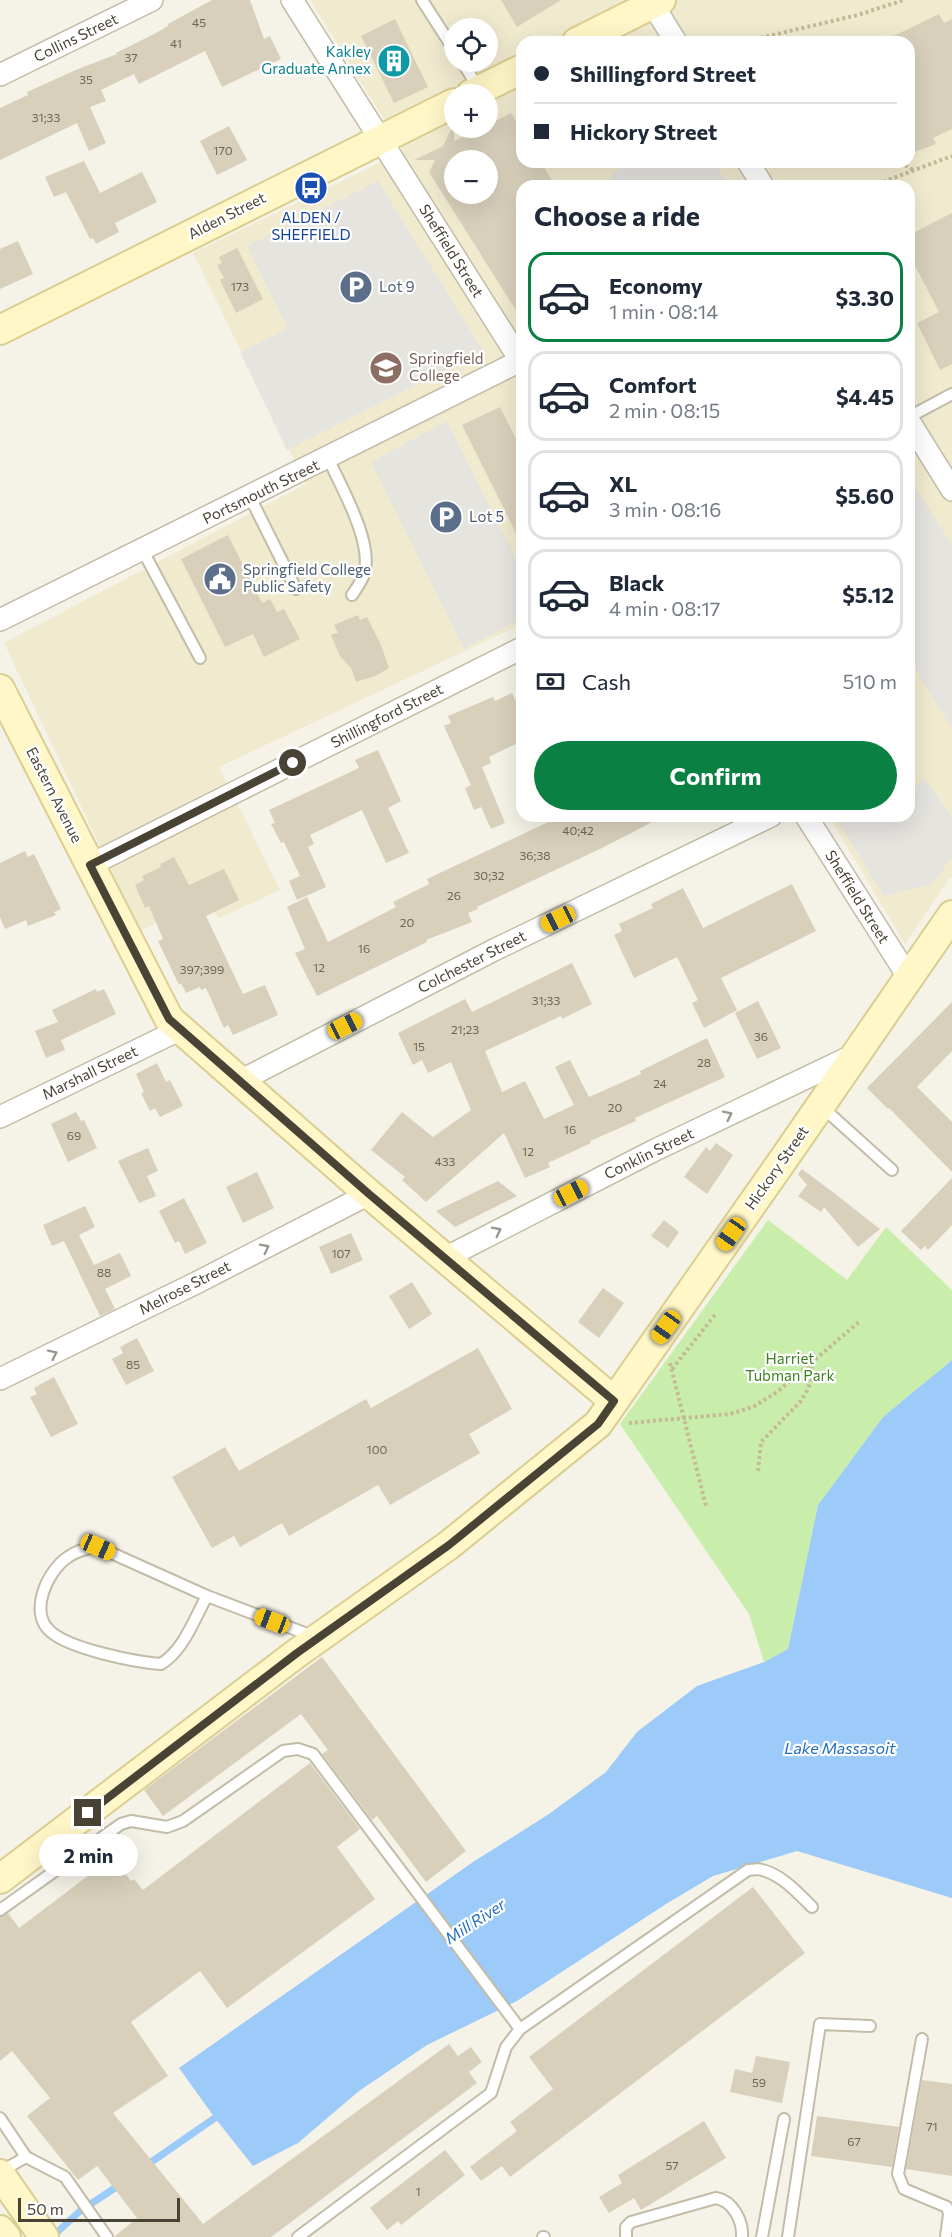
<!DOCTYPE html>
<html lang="en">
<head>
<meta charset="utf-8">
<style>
	:root { --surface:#fff; --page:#f2f2f3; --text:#1f2937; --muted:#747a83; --line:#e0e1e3; --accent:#0b8043 }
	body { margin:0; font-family:Commissioner,sans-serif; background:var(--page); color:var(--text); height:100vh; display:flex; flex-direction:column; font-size:22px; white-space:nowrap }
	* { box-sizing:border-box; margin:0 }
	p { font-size:20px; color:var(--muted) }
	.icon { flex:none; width:33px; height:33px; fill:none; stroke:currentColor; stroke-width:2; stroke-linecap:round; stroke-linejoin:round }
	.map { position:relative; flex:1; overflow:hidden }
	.panel { position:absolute; left:516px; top:180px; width:399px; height:642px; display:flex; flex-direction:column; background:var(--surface); border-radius:18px; box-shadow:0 6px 24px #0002 }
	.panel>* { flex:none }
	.guide { position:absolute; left:516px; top:36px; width:399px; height:132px; border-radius:18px; box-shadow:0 6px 24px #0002; display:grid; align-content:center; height:132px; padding:0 18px; background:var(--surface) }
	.fabs { position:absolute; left:444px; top:18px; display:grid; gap:12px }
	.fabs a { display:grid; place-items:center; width:54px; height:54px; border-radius:50%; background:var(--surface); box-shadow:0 6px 24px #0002; font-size:30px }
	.scale { position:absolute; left:18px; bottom:15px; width:162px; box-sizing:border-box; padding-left:6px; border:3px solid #494335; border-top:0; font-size:16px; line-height:21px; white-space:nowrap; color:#494335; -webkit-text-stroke:4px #fff; paint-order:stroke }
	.end { position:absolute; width:27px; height:27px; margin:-14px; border:8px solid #494335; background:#fff; box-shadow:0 0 0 3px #fff }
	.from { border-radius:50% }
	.bubble { position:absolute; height:42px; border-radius:21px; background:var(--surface); box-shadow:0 6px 24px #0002; font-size:20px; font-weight:700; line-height:42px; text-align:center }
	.car { position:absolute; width:18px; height:36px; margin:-18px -9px; border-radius:8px; box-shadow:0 0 4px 2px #0007; background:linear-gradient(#f5c518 24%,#345 0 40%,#f5c518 0 76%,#345 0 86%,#f5c518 0) }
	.guide b { display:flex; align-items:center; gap:21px; height:57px; font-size:22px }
	.guide b+b { border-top:2px solid var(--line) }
	.guide i { width:15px; height:15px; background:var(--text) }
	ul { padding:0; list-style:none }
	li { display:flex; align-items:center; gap:18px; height:90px; margin:0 12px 9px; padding:0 6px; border:3px solid var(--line); border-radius:18px }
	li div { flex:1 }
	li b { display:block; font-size:22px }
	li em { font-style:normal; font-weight:700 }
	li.current { border-color:var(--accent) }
	li>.icon { width:54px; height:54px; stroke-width:1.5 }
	h2 { padding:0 18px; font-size:27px; line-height:72px }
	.pay { display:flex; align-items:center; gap:15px; height:66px; padding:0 18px; font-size:22px }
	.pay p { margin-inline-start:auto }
	.action { display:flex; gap:12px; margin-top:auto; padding:12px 18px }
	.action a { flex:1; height:69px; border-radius:36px; background:var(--accent); color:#fff; font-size:24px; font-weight:700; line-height:69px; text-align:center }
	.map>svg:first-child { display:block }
	.education { fill:#f0eacf; fill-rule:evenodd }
	.green { fill:#c9eeab }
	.parking { fill:#e6e4df }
	.water { fill:#9ccaf9 }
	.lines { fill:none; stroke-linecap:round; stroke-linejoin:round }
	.stream { stroke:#9ccaf9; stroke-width:7 }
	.building { fill:#d8d0bb; fill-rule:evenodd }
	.lane-casing { stroke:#c2bca8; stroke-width:14 }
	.street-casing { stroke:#c2bca8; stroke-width:24 }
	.secondary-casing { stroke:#dace91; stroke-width:32 }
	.path { stroke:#c5ba97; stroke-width:4; stroke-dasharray:3 3; stroke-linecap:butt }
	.lane { stroke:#fff; stroke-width:10 }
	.street { stroke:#fff; stroke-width:21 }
	.secondary { stroke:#fff7c7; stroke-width:28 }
	.oneway { stroke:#9b9890 }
	.route { stroke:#494335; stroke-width:8 }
	.labels { text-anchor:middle; stroke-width:4.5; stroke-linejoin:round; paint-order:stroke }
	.number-label { font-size:12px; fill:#6d6656 }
	.street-label { font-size:15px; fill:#494335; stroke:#fff }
	.culture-label { font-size:15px; fill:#0d838f; stroke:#fff; text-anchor:end }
	.transit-label { font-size:15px; fill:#164399; stroke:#fff }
	.service-label { font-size:15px; fill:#4e5e75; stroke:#fff; text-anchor:start }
	.education-label { font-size:15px; fill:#785e54; stroke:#fff; text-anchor:start }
	.park-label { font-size:15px; fill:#3c8221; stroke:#fff }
	.water-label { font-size:16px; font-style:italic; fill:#216ec2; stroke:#fff }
</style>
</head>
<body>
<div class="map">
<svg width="952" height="2237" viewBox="0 0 952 2237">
	<rect width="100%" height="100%" fill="#f5f2e7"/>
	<path class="education" d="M310,0H952V879L950,877L905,944L829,816H909V186H522V624L219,767L280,890L219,918L204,899L140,931L4,643L306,484L193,253L404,151ZM454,28H488V62H454ZM522,42H909V162H522ZM454,94H488V128H454ZM454,160H488V194H454Z"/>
	<polygon class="green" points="768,1220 847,1280 886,1227 952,1290 952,1360 883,1417 818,1505 788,1649 764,1662 749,1614 620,1424"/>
	<g class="parking">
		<polygon points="632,162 714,162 729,186 611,186 609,183 613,174"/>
		<polygon points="378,181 483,351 287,450 240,352 288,329 247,246"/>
		<polygon points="447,421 522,572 522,618 464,649 371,462"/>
		<polygon points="909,477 952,545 952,728 909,659"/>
		<polygon points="925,779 952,817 952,857 932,884 884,896 835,816 909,816 909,789"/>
	</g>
	<polygon class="water" points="952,1360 952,1898 797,1851 713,1876 666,1904 517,2001 427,2045 359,2091 298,2143 253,2166 215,2118 179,2068 473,1862 549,1814 606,1772 637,1732 697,1686 764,1662 788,1649 818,1505 883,1417"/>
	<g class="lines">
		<g class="stream">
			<polyline points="147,2165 222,2113"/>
			<polyline points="52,2237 80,2211 121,2184"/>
		</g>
	</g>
	<g class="building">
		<polygon points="212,0 250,0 264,39 270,36 281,59 222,87 205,51 139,84 134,74 105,88 101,90 106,101 90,107 106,143 89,151 77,123 0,160 0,108 28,95 27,92 78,69 117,54 116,53 156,33 168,26 168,24"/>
		<polygon points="501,0 561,0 517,27"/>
		<polygon points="939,14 944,23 952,19 952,129 933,138 936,144 909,154 909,42 881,42"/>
		<polygon points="395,19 428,87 394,103 361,36"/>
		<path d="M511,113L522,131V162H541L555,186H522V320L429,172L435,160H414L443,146L454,124V141L482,128H488V125ZM454,160H488V194H454Z"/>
		<polygon points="229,126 247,160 217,175 200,141"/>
		<polygon points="84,161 100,193 142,172 157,202 115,223 119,232 96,244 93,238 90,239 66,192 54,197 45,177"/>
		<polygon points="952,213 952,364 940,370 917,323 939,312 909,254 909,235"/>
		<polygon points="18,241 33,274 0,289 0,249"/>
		<polygon points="237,248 263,299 236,313 220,280 224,278 217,265 222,263 219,257"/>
		<polygon points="500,407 522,451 522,545 462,425"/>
		<polygon points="228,535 262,603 270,599 277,612 284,609 300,639 264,657 253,634 225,647 181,559"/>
		<polygon points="358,615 360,620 367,617 381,645 389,668 375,676 356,682 351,668 340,656 331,635 338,633 334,625"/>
		<polygon points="512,693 522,715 522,741 489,757 491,763 482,767 505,823 491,829 481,807 474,810 465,788 471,785 444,726 451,723 448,716 493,697 495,701"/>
		<polygon points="378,750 401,801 388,808 409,853 386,863 362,810 310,835 314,844 308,847 326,887 297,900 289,881 300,876 284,842 281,843 271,824 275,823 269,810 359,768 355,760"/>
		<polygon points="561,816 664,816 602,848 477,907 478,909 468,913 472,922 426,940 427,942 317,996 295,953 305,949 287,907 307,897 328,942 396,907 393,902 429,884 427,879"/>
		<polygon points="25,851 28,857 34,854 61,909 54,912 56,915 28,926 26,920 5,929 0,917 0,863"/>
		<polygon points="174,857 189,885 224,869 239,900 206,916 243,994 265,985 278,1015 233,1035 228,1025 224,1028 206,988 201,990 200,987 186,993 181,983 179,985 158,941 163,939 149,906 145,908 135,885 144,880 142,876 161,867 160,864"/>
		<polygon points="792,884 816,931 721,978 737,1010 704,1028 692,1003 698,1000 677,957 634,978 614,935 622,931 619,924 653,908 651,904 683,888 703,928"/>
		<polygon points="572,963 592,1004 562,1019 561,1016 485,1051 502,1092 525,1081 544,1119 574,1105 555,1067 570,1060 589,1097 641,1074 640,1071 707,1038 725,1077 635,1118 636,1121 590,1141 591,1143 548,1163 550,1167 525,1178 504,1133 426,1202 402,1180 405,1177 371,1150 402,1112 433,1137 471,1110 451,1062 428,1073 422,1060 413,1065 398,1033 465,999 472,1012"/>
		<polygon points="96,989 97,992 104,989 116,1014 61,1040 65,1050 46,1058 35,1031 58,1022 52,1010"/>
		<polygon points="758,1001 781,1048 757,1059 735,1013"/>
		<polygon points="952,1002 952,1051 917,1087 952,1122 952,1172 889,1108 888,1109 867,1088"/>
		<polygon points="157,1063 166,1082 170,1080 183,1106 160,1117 155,1108 150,1111 141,1093 144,1092 136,1074"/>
		<polygon points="76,1112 81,1121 84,1120 97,1148 68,1162 51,1124"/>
		<polygon points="716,1143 733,1155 707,1194 684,1177 706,1147 710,1151"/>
		<polygon points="148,1148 158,1171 147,1176 156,1196 139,1203 118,1161"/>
		<polygon points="802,1169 834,1193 880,1229 858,1247 824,1207 821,1212 798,1196 807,1185 798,1174"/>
		<polygon points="257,1172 274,1208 243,1223 226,1187"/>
		<polygon points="952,1178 952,1225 928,1250 925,1246 921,1250 901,1231"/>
		<polygon points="498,1181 517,1196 455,1227 436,1211"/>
		<polygon points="184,1198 207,1243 185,1254 179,1241 175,1243 159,1211"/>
		<polygon points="85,1206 95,1227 79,1235 94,1265 120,1253 131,1276 105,1289 115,1309 100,1316 64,1241 52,1246 43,1225"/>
		<polygon points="664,1220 679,1232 668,1248 651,1236"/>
		<polygon points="351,1233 363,1260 331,1274 319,1247"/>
		<polygon points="412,1282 432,1314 409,1329 389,1296"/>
		<polygon points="603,1288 624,1303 599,1338 578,1322"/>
		<polygon points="137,1338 154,1371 126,1385 112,1359 123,1353 120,1347"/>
		<polygon points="478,1348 512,1409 469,1434 480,1453 390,1505 378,1485 289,1536 282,1523 240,1547 234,1536 212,1548 172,1477 225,1447 239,1471 366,1399 371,1408"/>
		<polygon points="54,1377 78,1424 51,1437 30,1397 37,1394 34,1388"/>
		<polygon points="322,1657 466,1851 426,1882 377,1816 372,1820 322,1754 328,1750 301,1714 163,1816 144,1790"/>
		<polygon points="310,1763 360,1829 337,1847 375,1899 227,2008 200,1971 131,2022 168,2076 113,2113 203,2224 449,2044 458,2056 471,2047 482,2062 469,2072 477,2083 271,2237 114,2237 137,2218 97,2166 78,2180 27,2116 50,2098 12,2051 0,2061 0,1917 8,1913 19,1928 113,1857 131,1881 134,1879 143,1890"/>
		<polygon points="753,1887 805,1953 510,2177 502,2166 481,2181 470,2167 517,2131 510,2122 553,2089 529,2057"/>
		<polygon points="756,2056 790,2062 782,2103 730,2092 735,2069 752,2073"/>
		<polygon points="922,2080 952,2084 952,2176 906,2169"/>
		<polygon points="817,2116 899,2127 892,2167 811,2156"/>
		<polygon points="704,2121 726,2158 641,2210 634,2198 609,2213 599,2197 622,2183 618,2175"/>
		<polygon points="445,2150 465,2175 401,2225 398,2221 387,2230 370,2208"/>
	</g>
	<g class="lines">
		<defs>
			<g id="lane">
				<polyline points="422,0 454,50"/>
				<polyline points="462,62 480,90"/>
				<polyline points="909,417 952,394"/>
				<path d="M328,458C341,487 374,543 364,574C362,581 356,589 352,595"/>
				<polyline points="250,497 296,589"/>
				<polyline points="143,551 200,658"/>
				<polyline points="821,1106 892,1170"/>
				<path d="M207,1596C194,1619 184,1650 161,1664C134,1662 71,1649 51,1632C28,1613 47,1571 68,1557C78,1550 87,1548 98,1547L207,1596L315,1637"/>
				<polyline points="0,1910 121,1824 131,1821 167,1827 183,1821 283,1751 298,1749 313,1754 520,2029"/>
				<polyline points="922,2039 898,2174 904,2189 947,2207 949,2214 946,2237"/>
				<polyline points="0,2118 26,2157"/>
				<polyline points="0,2172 26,2157 65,2177 107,2237"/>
				<path d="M298,2237L491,2093L506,2047L520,2029L748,1870C752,1870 758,1868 762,1870C781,1874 799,1894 812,1907"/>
				<polyline points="543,2237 544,2237"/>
				<path d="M626,2237V2227L631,2222L716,2198C733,2201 743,2221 742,2237"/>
				<polyline points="762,2237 784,2119"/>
				<polyline points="788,2237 820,2024 870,2026"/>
			</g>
			<g id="street">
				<polyline points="292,0 522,363"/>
				<polyline points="650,0 676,42"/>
				<polyline points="0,75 152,0"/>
				<polyline points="748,162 763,186"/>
				<polyline points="909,421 952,490"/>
				<polyline points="0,620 520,361"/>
				<polyline points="806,816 909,978"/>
				<polyline points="90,865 522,648"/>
				<polyline points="240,1081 494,950 771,816"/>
				<polyline points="0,1117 181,1029"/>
				<polyline points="445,1258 655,1150 856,1054"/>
				<polyline points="0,1379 196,1283 369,1194"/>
			</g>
			<g id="secondary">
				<polyline points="577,42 661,0"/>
				<polyline points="471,94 522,69"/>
				<polyline points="0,330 454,103"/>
				<polyline points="0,689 169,1019 369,1194 614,1401"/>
				<polyline points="0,1879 297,1653 449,1545 598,1424 783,1160 952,915"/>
				<polyline points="0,2174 44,2237"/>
				<polyline points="0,2230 6,2237"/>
			</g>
		</defs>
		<use href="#lane" class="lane-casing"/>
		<use href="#street" class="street-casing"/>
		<use href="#secondary" class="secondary-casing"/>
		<g class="path">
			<polyline points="743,42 858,15 904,0"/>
			<polyline points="900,162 913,170"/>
			<polyline points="872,186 952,156"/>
			<polyline points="670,1363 706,1506"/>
			<polyline points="672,1369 715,1315"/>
			<polyline points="629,1423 730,1414 753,1407 777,1392 859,1322"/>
			<polyline points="758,1471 761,1442 800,1402 807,1391 812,1378 811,1364"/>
		</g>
		<use href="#lane" class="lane"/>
		<use href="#street" class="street"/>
		<use href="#secondary" class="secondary"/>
	</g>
	<defs><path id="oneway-chevron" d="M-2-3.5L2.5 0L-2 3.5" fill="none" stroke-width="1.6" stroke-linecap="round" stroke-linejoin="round" transform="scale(1.5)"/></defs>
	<g class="oneway">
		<use href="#oneway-chevron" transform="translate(728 1115) rotate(-26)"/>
		<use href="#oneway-chevron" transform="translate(497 1231) rotate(-27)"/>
		<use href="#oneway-chevron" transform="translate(265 1248) rotate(-27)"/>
		<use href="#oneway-chevron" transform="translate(53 1354) rotate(-26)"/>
	</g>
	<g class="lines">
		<polyline class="route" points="88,1813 297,1653 449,1545 598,1424 614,1401 369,1194 169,1019 90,865 293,763"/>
	</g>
	<defs>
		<symbol id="building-disc" viewBox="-11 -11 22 22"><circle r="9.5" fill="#0f9aa8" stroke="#fff"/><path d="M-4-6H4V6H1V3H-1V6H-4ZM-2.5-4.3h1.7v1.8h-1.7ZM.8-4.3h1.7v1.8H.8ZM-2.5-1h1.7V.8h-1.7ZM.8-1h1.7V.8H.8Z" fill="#fff"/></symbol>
		<symbol id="bus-disc" viewBox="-11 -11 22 22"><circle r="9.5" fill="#1a4fb4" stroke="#fff"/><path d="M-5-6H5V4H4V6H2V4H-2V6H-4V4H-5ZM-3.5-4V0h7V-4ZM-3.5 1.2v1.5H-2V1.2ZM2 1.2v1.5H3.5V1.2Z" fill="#fff"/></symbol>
		<symbol id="parking-disc" viewBox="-11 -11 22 22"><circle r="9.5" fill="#5c6f8a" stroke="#fff"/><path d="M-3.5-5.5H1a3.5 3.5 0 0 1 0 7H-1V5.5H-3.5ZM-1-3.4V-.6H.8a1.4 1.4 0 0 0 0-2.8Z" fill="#fff"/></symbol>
		<symbol id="university-disc" viewBox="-11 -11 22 22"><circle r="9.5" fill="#8d6e63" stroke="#fff"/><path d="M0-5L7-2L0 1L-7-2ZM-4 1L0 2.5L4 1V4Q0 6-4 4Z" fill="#fff"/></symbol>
		<symbol id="civic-disc" viewBox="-11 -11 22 22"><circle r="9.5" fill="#5c6f8a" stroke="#fff"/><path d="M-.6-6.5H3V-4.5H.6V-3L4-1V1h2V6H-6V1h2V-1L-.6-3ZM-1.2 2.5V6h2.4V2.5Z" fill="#fff"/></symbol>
	</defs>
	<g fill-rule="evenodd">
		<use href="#building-disc" x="375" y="42" width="38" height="38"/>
		<use href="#bus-disc" x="292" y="169" width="38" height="38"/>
		<use href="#parking-disc" x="337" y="268" width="38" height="38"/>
		<use href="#university-disc" x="367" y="349" width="38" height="38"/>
		<use href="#parking-disc" x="427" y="498" width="38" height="38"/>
		<use href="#civic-disc" x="201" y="560" width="38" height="38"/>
	</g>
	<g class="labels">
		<g class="number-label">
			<text x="199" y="27">45</text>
			<text x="176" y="48">41</text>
			<text x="131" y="62">37</text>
			<text x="86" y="84">35</text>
			<text x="46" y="122">31;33</text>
			<text x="223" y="155">170</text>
			<text x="240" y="291">173</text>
			<text x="578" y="835">40;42</text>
			<text x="535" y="860">36;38</text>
			<text x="489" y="880">30;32</text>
			<text x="454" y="900">26</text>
			<text x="407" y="927">20</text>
			<text x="364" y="953">16</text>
			<text x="319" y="972">12</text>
			<text x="202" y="974">397;399</text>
			<text x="546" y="1005">31;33</text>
			<text x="465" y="1034">21;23</text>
			<text x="761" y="1041">36</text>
			<text x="419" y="1051">15</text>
			<text x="704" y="1067">28</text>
			<text x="660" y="1088">24</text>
			<text x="615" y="1112">20</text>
			<text x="570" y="1134">16</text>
			<text x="74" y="1140">69</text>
			<text x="528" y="1156">12</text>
			<text x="445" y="1166">433</text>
			<text x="341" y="1258">107</text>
			<text x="104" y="1277">88</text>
			<text x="133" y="1369">85</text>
			<text x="377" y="1454">100</text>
			<text x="759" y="2087">59</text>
			<text x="932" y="2131">71</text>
			<text x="854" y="2146">67</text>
			<text x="672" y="2170">57</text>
			<text x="418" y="2196">1</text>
		</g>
		<g class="street-label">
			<text transform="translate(76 38) rotate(-26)" y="5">Collins Street</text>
			<text transform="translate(227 216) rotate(-27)" y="5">Alden Street</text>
			<text transform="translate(451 251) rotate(58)" y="5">Sheffield Street</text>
			<text transform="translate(261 492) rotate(-26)" y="5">Portsmouth Street</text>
			<text transform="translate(387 716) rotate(-27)" y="5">Shillingford Street</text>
			<text transform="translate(54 795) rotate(63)" y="5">Eastern Avenue</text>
			<text transform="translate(857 897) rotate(58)" y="5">Sheffield Street</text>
			<text transform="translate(472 962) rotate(-27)" y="5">Colchester Street</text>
			<text transform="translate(90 1073) rotate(-26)" y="5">Marshall Street</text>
			<text transform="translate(649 1154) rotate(-26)" y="5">Conklin Street</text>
			<text transform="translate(777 1168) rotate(-55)" y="5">Hickory Street</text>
			<text transform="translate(185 1288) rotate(-27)" y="5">Melrose Street</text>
		</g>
		<g class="culture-label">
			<text x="371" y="57">Kakley<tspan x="371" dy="17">Graduate Annex</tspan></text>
		</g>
		<g class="transit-label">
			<text x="311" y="223">ALDEN /<tspan x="311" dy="17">SHEFFIELD</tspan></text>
		</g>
		<g class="service-label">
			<text x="379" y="292">Lot 9</text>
			<text x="469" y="522">Lot 5</text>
			<text x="243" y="575">Springfield College<tspan x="243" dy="17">Public Safety</tspan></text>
		</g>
		<g class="education-label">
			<text x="409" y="364">Springfield<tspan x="409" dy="17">College</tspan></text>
		</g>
		<g class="park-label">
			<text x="790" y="1364">Harriet<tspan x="790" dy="17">Tubman Park</tspan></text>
		</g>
		<g class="water-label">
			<text x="840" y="1754">Lake Massasoit</text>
			<text transform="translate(475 1921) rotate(-33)" y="6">Mill River</text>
		</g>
	</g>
</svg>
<div class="fabs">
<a><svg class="icon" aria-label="locate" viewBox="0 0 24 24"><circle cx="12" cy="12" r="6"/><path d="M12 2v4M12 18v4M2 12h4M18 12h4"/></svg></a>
<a>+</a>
<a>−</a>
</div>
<div class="scale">50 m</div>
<i class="end from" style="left:293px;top:763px"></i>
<i class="end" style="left:88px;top:1813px"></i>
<div class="bubble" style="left:39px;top:1834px;width:99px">2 min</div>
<i class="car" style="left:558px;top:919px;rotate:244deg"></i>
<i class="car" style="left:345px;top:1026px;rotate:63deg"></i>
<i class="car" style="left:571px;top:1193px;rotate:63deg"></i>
<i class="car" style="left:731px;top:1234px;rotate:215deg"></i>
<i class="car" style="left:666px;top:1327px;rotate:215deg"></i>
<i class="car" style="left:98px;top:1547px;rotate:114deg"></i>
<i class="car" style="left:272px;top:1621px;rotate:291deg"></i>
<div class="guide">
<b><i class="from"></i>Shillingford Street</b>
<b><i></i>Hickory Street</b>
</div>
<section class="panel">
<h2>Choose a ride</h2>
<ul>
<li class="current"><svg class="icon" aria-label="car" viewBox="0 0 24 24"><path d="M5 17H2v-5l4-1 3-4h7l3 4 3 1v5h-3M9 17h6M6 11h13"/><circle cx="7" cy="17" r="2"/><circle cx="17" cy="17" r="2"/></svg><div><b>Economy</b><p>1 min · 08:14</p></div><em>$3.30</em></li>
<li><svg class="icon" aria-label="car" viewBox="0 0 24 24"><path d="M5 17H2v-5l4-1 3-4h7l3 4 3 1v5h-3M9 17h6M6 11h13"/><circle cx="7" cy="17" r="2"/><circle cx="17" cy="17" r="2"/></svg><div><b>Comfort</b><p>2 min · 08:15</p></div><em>$4.45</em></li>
<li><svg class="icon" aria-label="car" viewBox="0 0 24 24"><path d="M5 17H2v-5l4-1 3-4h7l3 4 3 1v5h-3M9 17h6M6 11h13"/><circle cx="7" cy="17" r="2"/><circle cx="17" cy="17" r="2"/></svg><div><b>XL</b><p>3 min · 08:16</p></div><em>$5.60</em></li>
<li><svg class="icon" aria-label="car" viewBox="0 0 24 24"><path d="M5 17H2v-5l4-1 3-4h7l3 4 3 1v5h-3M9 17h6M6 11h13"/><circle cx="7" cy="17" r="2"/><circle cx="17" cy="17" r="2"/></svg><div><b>Black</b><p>4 min · 08:17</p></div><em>$5.12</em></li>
</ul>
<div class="pay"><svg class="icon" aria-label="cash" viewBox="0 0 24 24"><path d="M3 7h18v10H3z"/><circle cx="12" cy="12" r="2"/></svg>Cash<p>510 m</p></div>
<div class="action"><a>Confirm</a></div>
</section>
</div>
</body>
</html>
